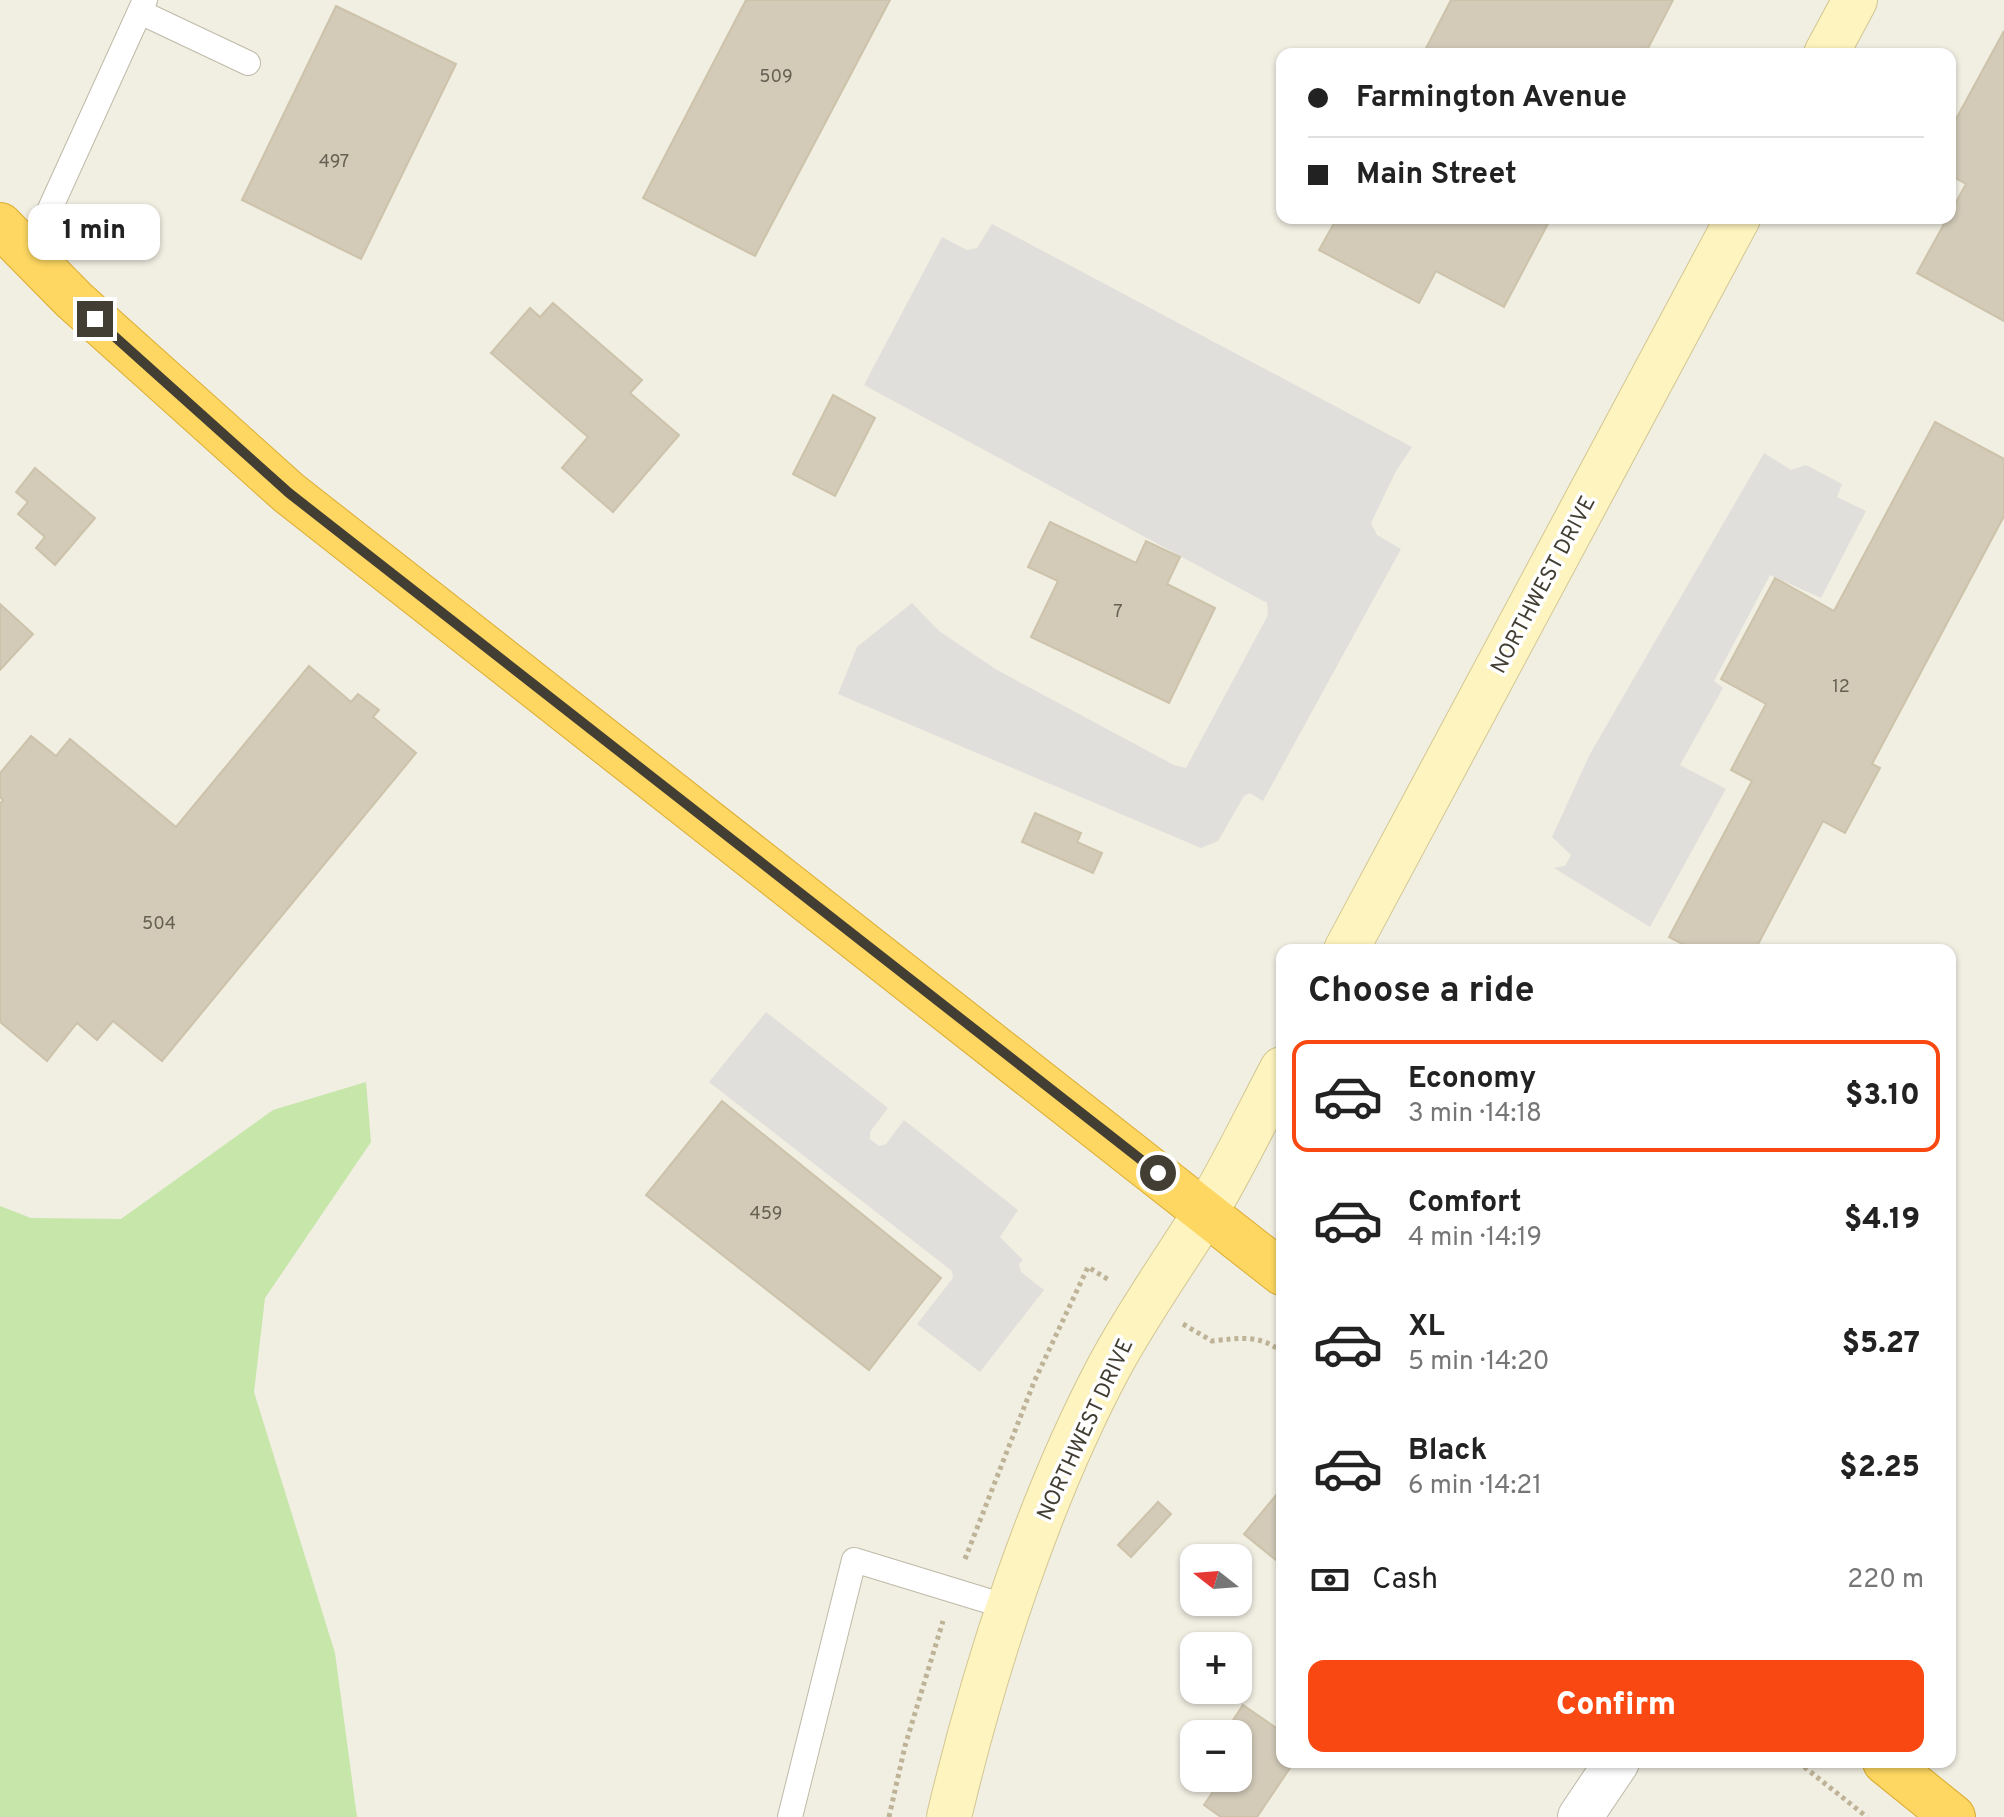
<!DOCTYPE html>
<html lang="en">
<head>
<meta charset="utf-8">
<style>
	:root { --surface:#fff; --page:#f6f6f6; --text:#222; --muted:#767676; --line:#e0e0e0; --accent:#f94811 }
	body { margin:0; font-family:Overpass,sans-serif; background:var(--page); color:var(--text); height:100vh; display:flex; flex-direction:column; font-size:30px; white-space:nowrap }
	* { box-sizing:border-box; margin:0 }
	p { font-size:26px; color:var(--muted) }
	.icon { flex:none; width:44px; height:44px; fill:none; stroke:currentColor; stroke-width:2; stroke-linecap:round; stroke-linejoin:round }
	.map { position:relative; flex:1; overflow:hidden }
	.side { position:absolute; left:1276px; top:944px; width:680px; height:824px; display:flex; flex-direction:column; background:var(--surface); border-radius:16px; box-shadow:0 2px 6px #0004 }
	.side>* { flex:none }
	.top-card { position:absolute; left:1276px; top:48px; width:680px; height:176px; border-radius:16px; box-shadow:0 2px 6px #0004; display:grid; align-content:center; height:176px; padding:0 32px; background:var(--surface) }
	.needle { width:52px; rotate:287deg }
	.fabs { position:absolute; left:1180px; top:1544px; display:grid; gap:16px }
	.fabs a { display:grid; place-items:center; width:72px; height:72px; border-radius:16px; background:var(--surface); box-shadow:0 2px 6px #0004; font-size:40px }
	.end { position:absolute; width:36px; height:36px; margin:-18px; border:10px solid #433e33; background:#fff; box-shadow:0 0 0 4px #fff }
	.from { border-radius:50% }
	.bubble { position:absolute; height:56px; border-radius:16px; background:var(--surface); box-shadow:0 2px 6px #0004; font-size:26px; font-weight:800; line-height:56px; text-align:center }
	.top-card b { display:flex; align-items:center; gap:28px; height:76px; font-size:30px }
	.top-card b+b { border-top:2px solid var(--line) }
	.top-card i { width:20px; height:20px; background:var(--text) }
	ul { padding:0; list-style:none }
	li { display:flex; align-items:center; gap:24px; height:112px; margin:0 16px 12px; padding:0 16px; border:4px solid transparent; border-radius:16px }
	li div { flex:1 }
	li b { display:block; font-size:30px }
	li em { font-style:normal; font-weight:800 }
	li.on { border-color:var(--accent) }
	li>.icon { width:72px; height:72px; stroke-width:1.5 }
	h2 { padding:0 32px; font-size:36px; line-height:96px }
	.pay { display:flex; align-items:center; gap:20px; height:88px; padding:0 32px; font-size:30px }
	.pay p { margin-inline-start:auto }
	.primary-button { display:flex; gap:16px; margin-top:auto; padding:16px 32px }
	.primary-button a { flex:1; height:92px; border-radius:16px; background:var(--accent); color:#fff; font-size:32px; font-weight:800; line-height:92px; text-align:center }
	.map>svg:first-child { display:block }
	.green { fill:#c6e6aa }
	.parking { fill:#e1dfdb }
	.building { fill:#d3cab8; stroke:#cdc3ab; stroke-width:2 }
	.lines { fill:none; stroke-linecap:round; stroke-linejoin:round }
	.lane-casing { stroke:#bfb9a8; stroke-width:26 }
	.street-casing { stroke:#bfb9a8; stroke-width:46 }
	.secondary-casing { stroke:#d2c692; stroke-width:46 }
	.highway-casing { stroke:#dcac31; stroke-width:46 }
	.path { stroke:#beb396; stroke-width:5; stroke-dasharray:4 4; stroke-linecap:butt }
	.lane { stroke:#fff; stroke-width:24 }
	.street { stroke:#fff; stroke-width:44 }
	.secondary { stroke:#fef4bf; stroke-width:44 }
	.highway { stroke:#fdd761; stroke-width:44 }
	.route { stroke:#433e33; stroke-width:10 }
	.labels { text-anchor:middle; stroke-width:7; stroke-linejoin:round; paint-order:stroke }
	.number-label { font-size:18px; fill:#676154 }
	.street-label { font-size:22px; fill:#433e33; stroke:#fff }
</style>
</head>
<body>
<div class="map">
<svg width="2004" height="1817" viewBox="0 0 2004 1817">
	<rect width="100%" height="100%" fill="#f1eee2"/>
	<polygon class="green" points="366,1082 371,1142 265,1298 254,1392 335,1653 357,1817 0,1817 0,1206 31,1218 121,1219 273,1110"/>
	<g class="parking">
		<polygon points="992,224 1412,447 1396,471 1371,523 1377,535 1401,549 1263,801 1250,793 1244,796 1218,841 1201,848 838,694 857,647 912,603 939,631 997,670 1174,765 1186,768 1268,615 1267,603 864,385 942,237 967,250 977,248"/>
		<polygon points="1764,453 1791,470 1806,465 1842,484 1837,497 1866,511 1821,598 1770,575 1714,681 1723,688 1680,765 1726,789 1650,927 1554,868 1565,866 1571,855 1552,837 1590,754"/>
		<polygon points="766,1012 888,1108 870,1132 870,1139 879,1146 886,1144 904,1120 1018,1210 1000,1237 1023,1260 1019,1264 1021,1272 1044,1290 980,1372 917,1324 953,1278 952,1271 709,1082"/>
	</g>
	<g class="building">
		<polygon points="746,0 890,0 755,256 643,198"/>
		<polygon points="1451,0 1673,0 1645,54 1423,54"/>
		<polygon points="336,6 456,64 361,259 242,200"/>
		<polygon points="2004,31 2004,321 1917,273 1966,184 1950,175 1950,130"/>
		<polygon points="1337,218 1551,218 1504,307 1436,271 1419,303 1319,250"/>
		<polygon points="553,303 642,380 630,393 679,435 613,512 562,468 588,437 491,353 530,308 540,317"/>
		<polygon points="833,395 875,418 835,496 793,474"/>
		<polygon points="1935,422 2004,459 2004,516 1872,764 1880,768 1845,833 1823,821 1755,950 1694,950 1669,937 1752,781 1731,770 1766,704 1721,679 1775,578 1834,611"/>
		<polygon points="35,468 95,518 55,565 36,548 45,537 18,514 28,502 16,492"/>
		<polygon points="1050,522 1136,563 1146,541 1180,557 1167,584 1215,608 1169,703 1031,637 1058,581 1028,567"/>
		<polygon points="0,604 33,634 0,670"/>
		<polygon points="309,666 351,702 358,694 379,710 373,717 416,753 162,1061 113,1021 97,1040 77,1023 47,1061 0,1022 0,804 3,800 0,797 0,773 31,736 56,756 70,739 176,827"/>
		<polygon points="1035,813 1081,833 1077,842 1102,853 1093,873 1022,842"/>
		<polygon points="722,1101 941,1278 869,1370 646,1195"/>
		<polygon points="1282,1488 1282,1565 1244,1534"/>
		<polygon points="1158,1502 1171,1514 1131,1557 1118,1545"/>
		<polygon points="1243,1705 1282,1732 1282,1762 1294,1762 1257,1817 1221,1817 1204,1805 1216,1787 1208,1782 1211,1778 1238,1778 1238,1734 1224,1734"/>
	</g>
	<g class="lines">
		<defs>
			<g id="lane">
				<polyline points="140,12 248,63"/>
				<polyline points="29,255 145,0"/>
				<polyline points="790,1817 854,1560 1011,1608"/>
			</g>
			<polyline id="street" points="1580,1817 1617,1762"/>
			<g id="secondary">
				<polyline points="1826,54 1855,0"/>
				<polyline points="1346,950 1738,218"/>
				<path d="M949,1817C984,1669 1038,1501 1109,1367C1138,1313 1173,1264 1205,1213C1233,1167 1257,1116 1282,1069"/>
			</g>
			<g id="highway">
				<polyline points="0,225 74,300 289,493 1282,1273"/>
				<polyline points="1885,1762 1953,1817"/>
			</g>
		</defs>
		<use href="#lane" class="lane-casing"/>
		<use href="#street" class="street-casing"/>
		<use href="#secondary" class="secondary-casing"/>
		<use href="#highway" class="highway-casing"/>
		<g class="path">
			<path d="M1183,1324L1212,1341C1240,1338 1259,1334 1282,1352"/>
			<polyline points="965,1559 1034,1382 1088,1267 1109,1280"/>
			<polyline points="1798,1762 1867,1817"/>
			<polyline points="889,1817 905,1746 943,1621"/>
		</g>
		<use href="#lane" class="lane"/>
		<use href="#street" class="street"/>
		<use href="#secondary" class="secondary"/>
		<use href="#highway" class="highway"/>
	</g>
	<g class="lines">
		<polyline class="route" points="95,319 289,493 1158,1173"/>
	</g>
	<g class="labels">
		<g class="number-label">
			<text x="776" y="82">509</text>
			<text x="334" y="167">497</text>
			<text x="1118" y="617">7</text>
			<text x="1841" y="692">12</text>
			<text x="159" y="929">504</text>
			<text x="766" y="1219">459</text>
		</g>
		<g class="street-label">
			<text transform="translate(1542 584) rotate(-62)" y="8">NORTHWEST DRIVE</text>
			<text transform="translate(1084 1429) rotate(-65)" y="8">NORTHWEST DRIVE</text>
		</g>
	</g>
</svg>
<div class="fabs">
<a><svg class="needle" viewBox="-14 -14 28 28"><path d="M0-13l5 13h-10z" fill="#e53935"/><path d="M0 13l5-13h-10z" fill="#767676"/></svg></a>
<a>+</a>
<a>−</a>
</div>
<i class="end from" style="left:1158px;top:1173px"></i>
<i class="end" style="left:95px;top:319px"></i>
<div class="bubble" style="left:28px;top:204px;width:132px">1 min</div>
<div class="top-card">
<b><i class="from"></i>Farmington Avenue</b>
<b><i></i>Main Street</b>
</div>
<section class="side">
<h2>Choose a ride</h2>
<ul>
<li class="on"><svg class="icon" aria-label="car" viewBox="0 0 24 24"><path d="M5 17H2v-5l4-1 3-4h7l3 4 3 1v5h-3M9 17h6M6 11h13"/><circle cx="7" cy="17" r="2"/><circle cx="17" cy="17" r="2"/></svg><div><b>Economy</b><p>3 min · 14:18</p></div><em>$3.10</em></li>
<li><svg class="icon" aria-label="car" viewBox="0 0 24 24"><path d="M5 17H2v-5l4-1 3-4h7l3 4 3 1v5h-3M9 17h6M6 11h13"/><circle cx="7" cy="17" r="2"/><circle cx="17" cy="17" r="2"/></svg><div><b>Comfort</b><p>4 min · 14:19</p></div><em>$4.19</em></li>
<li><svg class="icon" aria-label="car" viewBox="0 0 24 24"><path d="M5 17H2v-5l4-1 3-4h7l3 4 3 1v5h-3M9 17h6M6 11h13"/><circle cx="7" cy="17" r="2"/><circle cx="17" cy="17" r="2"/></svg><div><b>XL</b><p>5 min · 14:20</p></div><em>$5.27</em></li>
<li><svg class="icon" aria-label="car" viewBox="0 0 24 24"><path d="M5 17H2v-5l4-1 3-4h7l3 4 3 1v5h-3M9 17h6M6 11h13"/><circle cx="7" cy="17" r="2"/><circle cx="17" cy="17" r="2"/></svg><div><b>Black</b><p>6 min · 14:21</p></div><em>$2.25</em></li>
</ul>
<div class="pay"><svg class="icon" aria-label="cash" viewBox="0 0 24 24"><path d="M3 7h18v10H3z"/><circle cx="12" cy="12" r="2"/></svg>Cash<p>220 m</p></div>
<div class="primary-button"><a>Confirm</a></div>
</section>
</div>
</body>
</html>
